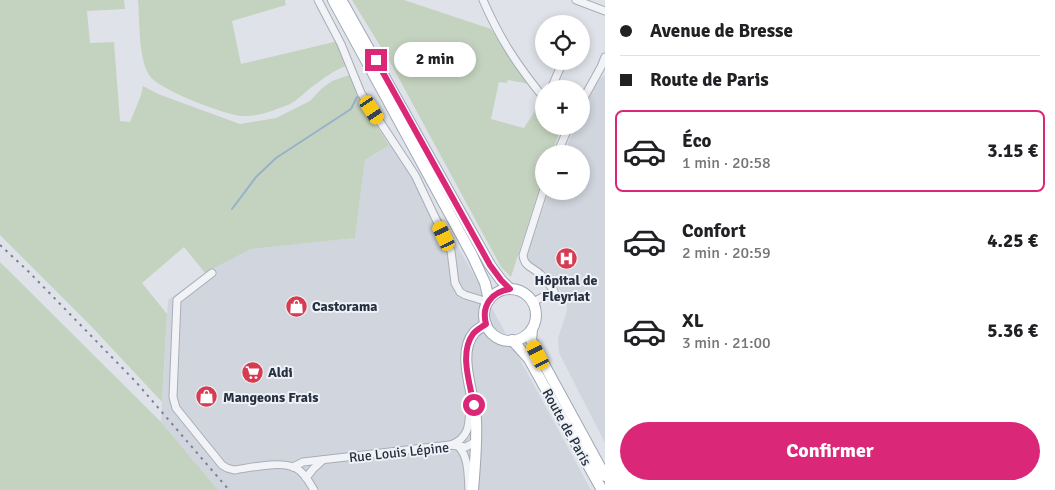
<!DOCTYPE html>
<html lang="fr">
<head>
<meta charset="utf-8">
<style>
	:root { --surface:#fff; --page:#f2f2f2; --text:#202124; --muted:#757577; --line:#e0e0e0; --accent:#db2777 }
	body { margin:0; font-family:Signika,sans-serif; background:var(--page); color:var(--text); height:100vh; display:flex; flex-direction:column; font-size:19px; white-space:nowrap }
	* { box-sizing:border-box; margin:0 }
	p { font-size:16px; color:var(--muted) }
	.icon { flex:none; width:28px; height:28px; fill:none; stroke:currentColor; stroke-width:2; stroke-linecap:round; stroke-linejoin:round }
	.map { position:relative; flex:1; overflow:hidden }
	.drawer { display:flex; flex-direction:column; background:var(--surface); width:450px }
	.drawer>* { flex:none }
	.guide { display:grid; align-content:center; height:110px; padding:0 15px; background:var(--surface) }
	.controls { position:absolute; left:535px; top:15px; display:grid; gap:10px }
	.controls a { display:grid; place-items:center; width:55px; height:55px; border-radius:50%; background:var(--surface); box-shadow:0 2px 8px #0003; font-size:25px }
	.end { position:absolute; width:22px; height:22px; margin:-11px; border:6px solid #db2777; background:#fff; box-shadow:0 0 0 2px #fff }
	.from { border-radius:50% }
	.bubble { position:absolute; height:35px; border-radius:18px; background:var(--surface); box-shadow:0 2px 8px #0003; font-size:16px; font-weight:700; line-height:35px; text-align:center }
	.car { position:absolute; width:15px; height:30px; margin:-15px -8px; border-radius:6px; box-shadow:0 0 4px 1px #0007; background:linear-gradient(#f5c518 24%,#345 0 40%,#f5c518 0 76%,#345 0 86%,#f5c518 0) }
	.guide b { display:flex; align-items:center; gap:18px; height:48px; font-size:19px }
	.guide b+b { border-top:1px solid var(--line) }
	.guide i { width:12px; height:12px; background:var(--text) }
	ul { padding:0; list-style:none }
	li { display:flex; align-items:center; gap:15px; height:82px; margin:0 10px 8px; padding:0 5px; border:2px solid transparent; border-radius:8px }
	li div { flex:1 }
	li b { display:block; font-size:19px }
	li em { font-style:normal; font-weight:700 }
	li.selected { border-color:var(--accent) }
	li>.icon { width:45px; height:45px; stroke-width:1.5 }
	.button { display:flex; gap:10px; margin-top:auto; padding:10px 15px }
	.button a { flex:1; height:58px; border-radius:30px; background:var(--accent); color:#fff; font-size:20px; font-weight:700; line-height:58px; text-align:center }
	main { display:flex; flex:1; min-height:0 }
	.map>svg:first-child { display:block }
	.built { fill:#d0d5de }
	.green { fill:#c4d3bf }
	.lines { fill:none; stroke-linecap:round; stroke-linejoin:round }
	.stream { stroke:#97b0cc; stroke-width:2 }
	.minor-casing { stroke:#a8adb7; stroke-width:9 }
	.primary-casing { stroke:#9da7b5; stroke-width:12 }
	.minor { stroke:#f2f3f7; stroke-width:7 }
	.primary { stroke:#fff; stroke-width:10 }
	.rail { stroke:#778194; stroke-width:2; stroke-dasharray:2.5 5; stroke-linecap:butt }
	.route { stroke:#db2777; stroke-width:6 }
	.labels { text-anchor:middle; stroke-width:4; stroke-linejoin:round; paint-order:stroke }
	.poi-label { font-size:14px; font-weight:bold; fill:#263041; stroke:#eef1f6; text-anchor:start }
	.street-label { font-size:14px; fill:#263041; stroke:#eef1f6 }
</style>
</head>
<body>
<main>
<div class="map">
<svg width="605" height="490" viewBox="0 0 605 490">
	<rect width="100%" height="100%" fill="#dfe3e9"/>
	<g class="built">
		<polygon points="605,75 605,443 559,353 558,338 567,311 566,298 546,273 531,264 528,260 527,256 549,191 581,191 581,154 563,154 576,126 581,126 581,114 598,80"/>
		<polygon points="396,140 474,275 591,490 218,490 161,422 168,300 205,273 251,249 355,238 365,160"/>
	</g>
	<g class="green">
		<polygon points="0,0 124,0 125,9 87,11 90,43 114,42 120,121 130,122 141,95 143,86 158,94 240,124 276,118 310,101 321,89 332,81 349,75 368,112 389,145 365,160 355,238 251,249 205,273 184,247 142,283 167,314 162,402 91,326 0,235"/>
		<path d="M138,0H285L286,5L232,21L241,64L338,41L346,66C332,71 320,81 308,90C302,95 296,101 290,104C275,110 258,117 242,116C225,115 157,89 149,75C138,56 140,22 138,0Z"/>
		<polygon points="352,0 404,0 491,29 529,84 508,80 507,83 499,82 491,119 524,128 538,106 544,107 544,126 562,126 551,154 544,154 544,174 511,277 501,267 390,62"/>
		<polygon points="0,262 161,422 218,490 0,490"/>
	</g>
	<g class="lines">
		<polyline class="stream" points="232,209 256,177 276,158 351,109 357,97"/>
		<defs>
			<g id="minor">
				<polyline points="318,0 341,44 361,93 415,175 451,251 455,283 460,292 465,295 488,302"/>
				<path d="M483,0C500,39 517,65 544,98"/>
				<polyline points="576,0 605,11"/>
				<polyline points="551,89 563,61"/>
				<polyline points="581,103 601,67 605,57"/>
				<polyline points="557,154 569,126"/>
				<path d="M212,273L177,300L173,397L176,408L222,465L227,468L234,470C249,468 279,461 293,467C303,470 309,482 314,490"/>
				<path d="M533,302L554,291C550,286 546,279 541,275C533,267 524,267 523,255L544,189"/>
				<path d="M450,445C472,438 469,420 470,400"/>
				<path d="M459,447C469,458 468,476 469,490"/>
				<polyline points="293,467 303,462 450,445 466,447 476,441"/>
				<polyline points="306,478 313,469 323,460"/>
			</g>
			<g id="primary">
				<polyline points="333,0 472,255 485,283 489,300"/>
				<polyline points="343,3 490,265 501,280 510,289"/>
				<circle cx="510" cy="315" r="26"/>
				<polyline points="532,329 531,340 539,355 605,476"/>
				<polyline points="512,340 529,359 602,490"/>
				<path d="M473,490C475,467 477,443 476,420C475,396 456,354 474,333C477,329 482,327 486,324"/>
			</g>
		</defs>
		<use href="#minor" class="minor-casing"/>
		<use href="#primary" class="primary-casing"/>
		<use href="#minor" class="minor"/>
		<use href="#primary" class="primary"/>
		<polyline class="rail" points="0,245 28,271 136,382 229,490"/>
	</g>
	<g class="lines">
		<path class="route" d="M376,60L490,265L501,280L510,289C492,292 481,305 486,324C482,327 476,330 473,334C459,353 470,384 474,405"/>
	</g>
	<defs>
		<symbol id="hospital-disc" viewBox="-11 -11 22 22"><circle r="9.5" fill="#d73b51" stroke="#eef1f6"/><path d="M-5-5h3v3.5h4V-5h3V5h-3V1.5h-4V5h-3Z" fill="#fff"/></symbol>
		<symbol id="shop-disc" viewBox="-11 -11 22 22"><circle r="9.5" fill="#d73b51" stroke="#eef1f6"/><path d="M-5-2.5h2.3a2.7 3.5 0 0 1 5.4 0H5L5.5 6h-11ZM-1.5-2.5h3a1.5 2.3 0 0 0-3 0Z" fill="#fff"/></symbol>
		<symbol id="supermarket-disc" viewBox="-11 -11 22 22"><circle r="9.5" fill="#d73b51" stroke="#eef1f6"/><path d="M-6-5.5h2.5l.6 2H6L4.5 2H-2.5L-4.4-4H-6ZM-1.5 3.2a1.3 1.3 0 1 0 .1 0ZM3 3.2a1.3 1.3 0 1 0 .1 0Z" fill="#fff"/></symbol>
	</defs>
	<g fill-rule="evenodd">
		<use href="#hospital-disc" x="554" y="246" width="25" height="25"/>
		<use href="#shop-disc" x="284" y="294" width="25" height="25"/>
		<use href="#supermarket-disc" x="240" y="360" width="25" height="25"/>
		<use href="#shop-disc" x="194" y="384" width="25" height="25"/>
	</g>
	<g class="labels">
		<g class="poi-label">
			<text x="566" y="285" text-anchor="middle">Hôpital de<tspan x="566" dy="16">Fleyriat</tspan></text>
			<text x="312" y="311">Castorama</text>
			<text x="268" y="377">Aldi</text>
			<text x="223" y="402">Mangeons Frais</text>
		</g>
		<g class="street-label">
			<text transform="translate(567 427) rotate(61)" y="5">Route de Paris</text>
			<text transform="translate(399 452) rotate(-6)" y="5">Rue Louis Lépine</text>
		</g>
	</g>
</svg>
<div class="controls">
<a><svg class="icon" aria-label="locate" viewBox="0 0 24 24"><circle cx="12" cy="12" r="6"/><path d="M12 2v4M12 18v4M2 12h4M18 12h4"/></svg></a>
<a>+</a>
<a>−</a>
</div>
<i class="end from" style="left:474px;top:405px"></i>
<i class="end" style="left:376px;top:60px"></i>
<div class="bubble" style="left:394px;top:42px;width:82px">2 min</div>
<i class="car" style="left:372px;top:110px;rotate:147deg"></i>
<i class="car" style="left:444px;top:236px;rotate:335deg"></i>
<i class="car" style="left:538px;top:355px;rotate:333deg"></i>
</div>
<section class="drawer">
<div class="guide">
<b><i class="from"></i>Avenue de Bresse</b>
<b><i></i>Route de Paris</b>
</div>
<ul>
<li class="selected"><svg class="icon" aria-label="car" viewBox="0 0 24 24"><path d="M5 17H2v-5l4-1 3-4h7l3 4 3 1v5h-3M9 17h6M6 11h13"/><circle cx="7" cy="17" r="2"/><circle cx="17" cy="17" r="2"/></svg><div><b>Éco</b><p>1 min · 20:58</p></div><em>3.15 €</em></li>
<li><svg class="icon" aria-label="car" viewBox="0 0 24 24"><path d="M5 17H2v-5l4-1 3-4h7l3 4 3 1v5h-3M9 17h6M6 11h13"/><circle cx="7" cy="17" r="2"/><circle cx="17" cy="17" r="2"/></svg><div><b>Confort</b><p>2 min · 20:59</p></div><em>4.25 €</em></li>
<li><svg class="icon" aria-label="car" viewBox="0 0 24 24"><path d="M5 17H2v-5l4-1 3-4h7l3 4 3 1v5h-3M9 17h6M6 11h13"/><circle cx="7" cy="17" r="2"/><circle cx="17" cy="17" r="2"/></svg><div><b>XL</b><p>3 min · 21:00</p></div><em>5.36 €</em></li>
</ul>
<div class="button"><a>Confirmer</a></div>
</section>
</main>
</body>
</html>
